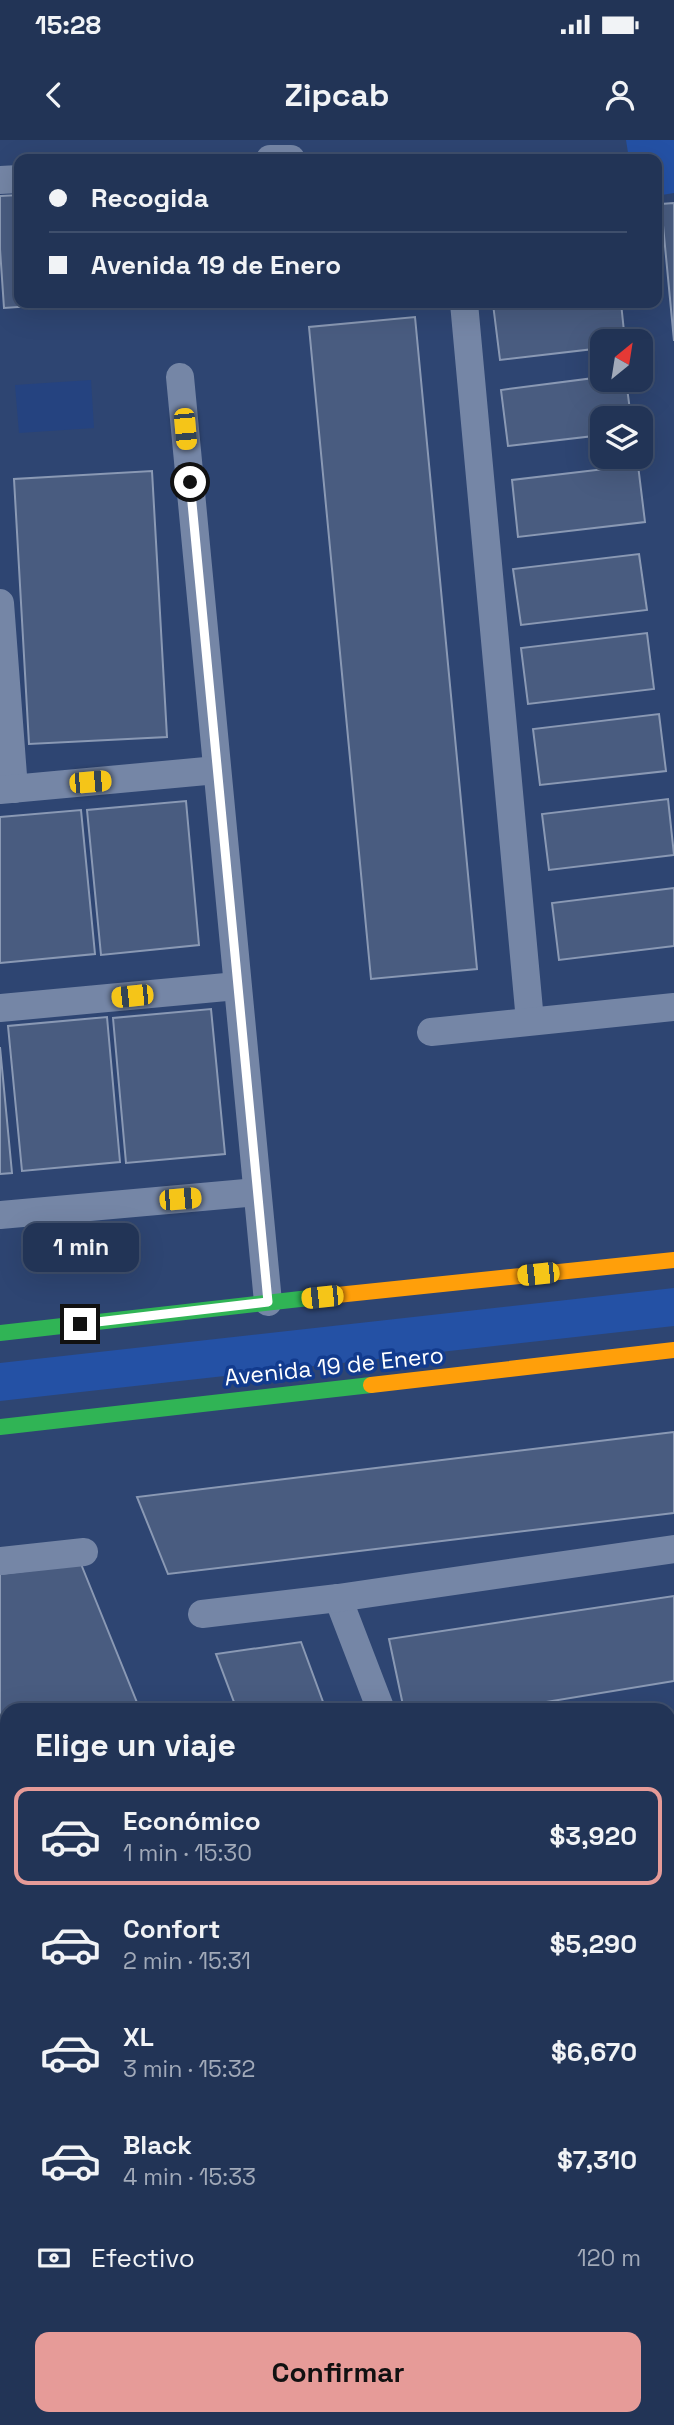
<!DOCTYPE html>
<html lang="es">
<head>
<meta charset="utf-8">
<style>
	:root { --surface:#223456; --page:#2a3c5c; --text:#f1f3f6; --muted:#a2aab9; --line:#3f4f6c; --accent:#e69b98 }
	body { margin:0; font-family:"Space Grotesk",sans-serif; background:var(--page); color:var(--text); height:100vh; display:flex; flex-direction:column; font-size:26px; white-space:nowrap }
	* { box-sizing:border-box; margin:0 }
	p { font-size:23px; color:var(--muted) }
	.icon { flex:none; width:38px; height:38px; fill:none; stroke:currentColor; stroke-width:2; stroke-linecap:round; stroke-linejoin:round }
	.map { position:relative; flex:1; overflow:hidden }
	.panel { position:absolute; left:0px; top:1563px; width:676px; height:723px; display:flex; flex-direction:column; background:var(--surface); border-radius:21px 21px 0 0; box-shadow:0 7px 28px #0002,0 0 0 2px var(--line) }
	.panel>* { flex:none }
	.banner { position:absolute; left:14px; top:14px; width:648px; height:154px; border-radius:14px; box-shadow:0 7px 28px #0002,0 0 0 2px var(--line); display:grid; align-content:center; height:154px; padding:0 35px; background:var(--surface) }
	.needle { width:46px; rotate:30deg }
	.fabs { position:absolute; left:590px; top:189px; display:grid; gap:14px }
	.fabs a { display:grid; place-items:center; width:63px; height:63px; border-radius:14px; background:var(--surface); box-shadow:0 7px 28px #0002,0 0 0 2px var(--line); font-size:35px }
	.end { position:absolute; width:32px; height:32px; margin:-16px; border:9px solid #fff; background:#111; box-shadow:0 0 0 4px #111 }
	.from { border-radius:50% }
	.bubble { position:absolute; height:49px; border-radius:14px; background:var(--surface); box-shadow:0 7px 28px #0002,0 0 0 2px var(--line); font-size:23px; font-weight:800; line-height:49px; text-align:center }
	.car { position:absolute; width:21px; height:42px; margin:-21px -10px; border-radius:9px; box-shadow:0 0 5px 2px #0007; background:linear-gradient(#f5c518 24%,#345 0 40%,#f5c518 0 76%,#345 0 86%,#f5c518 0) }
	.banner b { display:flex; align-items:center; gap:24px; height:66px; font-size:26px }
	.banner b+b { border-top:2px solid var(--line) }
	.banner i { width:18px; height:18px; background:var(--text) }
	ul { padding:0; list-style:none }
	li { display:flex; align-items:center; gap:21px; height:98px; margin:0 14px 10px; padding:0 21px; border:4px solid transparent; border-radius:14px }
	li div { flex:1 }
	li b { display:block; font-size:26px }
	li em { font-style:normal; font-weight:800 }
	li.selected { border-color:var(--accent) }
	li>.icon { width:63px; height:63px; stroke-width:1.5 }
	h2 { padding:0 35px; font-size:32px; line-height:84px }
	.pay { display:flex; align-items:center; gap:18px; height:77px; padding:0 35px; font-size:26px }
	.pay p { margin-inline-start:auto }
	.cta { display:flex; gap:14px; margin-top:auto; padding:14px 35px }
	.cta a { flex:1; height:80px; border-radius:14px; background:var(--accent); color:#111; font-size:28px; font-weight:800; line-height:80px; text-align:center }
	.status { display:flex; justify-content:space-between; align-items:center; height:49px; padding:0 35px; background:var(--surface); direction:ltr }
	.status svg { height:19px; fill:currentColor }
	header { display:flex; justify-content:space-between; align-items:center; height:91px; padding:0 35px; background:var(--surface); font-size:32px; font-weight:800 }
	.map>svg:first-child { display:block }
	.green { fill:#2451a5 }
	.water { fill:#254380 }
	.building { fill:#495c80; stroke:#8a99b4; stroke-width:2 }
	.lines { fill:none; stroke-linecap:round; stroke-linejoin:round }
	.lane { stroke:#7586a6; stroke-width:28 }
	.fast { stroke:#30b455; stroke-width:16 }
	.slow { stroke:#ff9f0a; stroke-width:16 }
	.route { stroke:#fff; stroke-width:9 }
	.labels { text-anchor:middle; stroke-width:7; stroke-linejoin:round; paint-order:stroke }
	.street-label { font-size:23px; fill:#fff; stroke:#123b8e }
</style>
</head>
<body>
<div class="status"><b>15:28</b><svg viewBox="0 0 49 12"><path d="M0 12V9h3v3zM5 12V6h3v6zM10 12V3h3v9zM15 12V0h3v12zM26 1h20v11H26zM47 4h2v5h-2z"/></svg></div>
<header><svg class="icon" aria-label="back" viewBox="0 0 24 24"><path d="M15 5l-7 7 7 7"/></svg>Zipcab<svg class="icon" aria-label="person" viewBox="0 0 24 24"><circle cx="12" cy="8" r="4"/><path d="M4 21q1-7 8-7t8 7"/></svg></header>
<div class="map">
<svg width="674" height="2285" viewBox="0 0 674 2285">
	<rect width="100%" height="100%" fill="#2e4572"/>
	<g class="green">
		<polygon points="626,0 674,0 674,53 656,56 656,19 629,19"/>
		<polygon points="674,1148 674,1186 0,1261 0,1223"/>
	</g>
	<polygon class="water" points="91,240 94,288 19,293 15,245"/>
	<g class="building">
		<polygon points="19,55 19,163 78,163 4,168 0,109 0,56"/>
		<polygon points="674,63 674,201 661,64"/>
		<polygon points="502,163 621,163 625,201 602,201 602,208 500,220 493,164"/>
		<polygon points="415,177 477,829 371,839 309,187"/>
		<polygon points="602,237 602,240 626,240 631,278 602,278 602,295 508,306 501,250"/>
		<polygon points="638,325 645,382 518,397 512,340"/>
		<polygon points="152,331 167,597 29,604 14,339"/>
		<polygon points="639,414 647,470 521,485 513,429"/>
		<polygon points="647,493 654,549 528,564 521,508"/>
		<polygon points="659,574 666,631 540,645 533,589"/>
		<polygon points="668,659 674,715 549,730 542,674"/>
		<polygon points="186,661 199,805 101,815 87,670"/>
		<polygon points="81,670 95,814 0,823 0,677"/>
		<polygon points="674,748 674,806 559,820 552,763"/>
		<polygon points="211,869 225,1014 126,1023 113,878"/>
		<polygon points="107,877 120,1022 22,1031 8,886"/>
		<polygon points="0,907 12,1033 0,1034"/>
		<polygon points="674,1292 674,1373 168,1434 137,1357"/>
		<polygon points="81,1424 140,1570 7,1570 7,1632 0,1633 0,1434"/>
		<polygon points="674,1456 674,1541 498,1570 404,1570 389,1499"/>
		<polygon points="301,1502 326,1570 237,1570 216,1514"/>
		<polygon points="7,1684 7,1896 0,1896 0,1685"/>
		<polygon points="7,1968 7,2148 0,2129 0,1969"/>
		<polygon points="668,2011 674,2025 674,2178 668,2179"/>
		<polygon points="54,2278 283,2278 286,2285 56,2285"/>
		<polygon points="334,2278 467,2278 470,2285 337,2285"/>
		<polygon points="499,2278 602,2278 605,2285 502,2285"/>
	</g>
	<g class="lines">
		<g class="lane">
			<polyline points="270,19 291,19"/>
			<polyline points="0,40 19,39"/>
			<polyline points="464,163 530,881"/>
			<polyline points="180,237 268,1162"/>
			<polyline points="0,463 14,649"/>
			<polyline points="0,650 217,630"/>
			<polyline points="0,868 237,846"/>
			<polyline points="431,892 674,867"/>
			<polyline points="0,1075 257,1052"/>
			<polyline points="0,1421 84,1412"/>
			<polyline points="338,1458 381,1570"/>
			<polyline points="202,1474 338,1458 674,1409"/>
			<polyline points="0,1661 7,1660"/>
			<polyline points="0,1923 7,1922"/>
			<polyline points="0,2221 7,2239"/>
			<polyline points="22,2278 24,2285"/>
			<polyline points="325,2278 327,2285"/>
			<polyline points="655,2278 657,2285"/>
		</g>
		<g class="fast">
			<polyline points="0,1193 318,1157"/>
			<polyline points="0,1287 371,1245"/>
		</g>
		<g class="slow">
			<polyline points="318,1157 674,1120"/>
			<polyline points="371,1245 674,1210"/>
		</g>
	</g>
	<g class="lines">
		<polyline class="route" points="80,1184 268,1162 190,342"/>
	</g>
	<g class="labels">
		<g class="street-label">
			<text transform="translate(334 1226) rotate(-6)" y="8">Avenida 19 de Enero</text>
		</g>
	</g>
</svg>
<div class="fabs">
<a><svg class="needle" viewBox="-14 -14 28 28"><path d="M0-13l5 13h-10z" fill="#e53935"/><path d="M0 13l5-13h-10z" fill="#a2aab9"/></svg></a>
<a><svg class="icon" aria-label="layers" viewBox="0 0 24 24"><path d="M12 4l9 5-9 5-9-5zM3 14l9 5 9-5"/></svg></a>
</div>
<i class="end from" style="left:190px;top:342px"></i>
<i class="end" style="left:80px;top:1184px"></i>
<div class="bubble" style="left:23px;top:1083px;width:116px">1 min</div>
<i class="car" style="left:185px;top:289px;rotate:175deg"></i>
<i class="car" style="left:90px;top:642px;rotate:85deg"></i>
<i class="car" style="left:132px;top:856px;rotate:264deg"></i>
<i class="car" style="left:180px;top:1059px;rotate:85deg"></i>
<i class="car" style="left:538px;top:1134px;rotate:264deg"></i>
<i class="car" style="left:322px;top:1157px;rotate:264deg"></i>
<div class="banner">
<b><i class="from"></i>Recogida</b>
<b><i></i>Avenida 19 de Enero</b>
</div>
<section class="panel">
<h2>Elige un viaje</h2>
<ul>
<li class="selected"><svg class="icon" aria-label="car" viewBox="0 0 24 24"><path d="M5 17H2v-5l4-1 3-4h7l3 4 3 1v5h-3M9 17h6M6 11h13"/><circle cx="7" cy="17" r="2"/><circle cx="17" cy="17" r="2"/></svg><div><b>Económico</b><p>1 min · 15:30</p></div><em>$3,920</em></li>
<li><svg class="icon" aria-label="car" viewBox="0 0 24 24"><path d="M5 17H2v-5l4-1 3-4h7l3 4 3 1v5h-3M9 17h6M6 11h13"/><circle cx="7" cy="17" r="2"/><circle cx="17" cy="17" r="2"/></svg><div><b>Confort</b><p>2 min · 15:31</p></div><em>$5,290</em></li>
<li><svg class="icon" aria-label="car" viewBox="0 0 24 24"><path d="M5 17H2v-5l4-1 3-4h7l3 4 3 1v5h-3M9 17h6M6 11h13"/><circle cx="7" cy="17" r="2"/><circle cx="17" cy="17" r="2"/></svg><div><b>XL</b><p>3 min · 15:32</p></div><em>$6,670</em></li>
<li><svg class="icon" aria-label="car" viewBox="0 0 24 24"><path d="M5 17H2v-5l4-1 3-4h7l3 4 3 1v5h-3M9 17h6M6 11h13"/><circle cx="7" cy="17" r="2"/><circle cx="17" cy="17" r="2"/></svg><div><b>Black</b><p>4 min · 15:33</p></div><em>$7,310</em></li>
</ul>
<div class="pay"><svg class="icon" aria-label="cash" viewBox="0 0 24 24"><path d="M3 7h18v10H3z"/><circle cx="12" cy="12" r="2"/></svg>Efectivo<p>120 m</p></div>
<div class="cta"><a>Confirmar</a></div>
</section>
</div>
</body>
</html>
